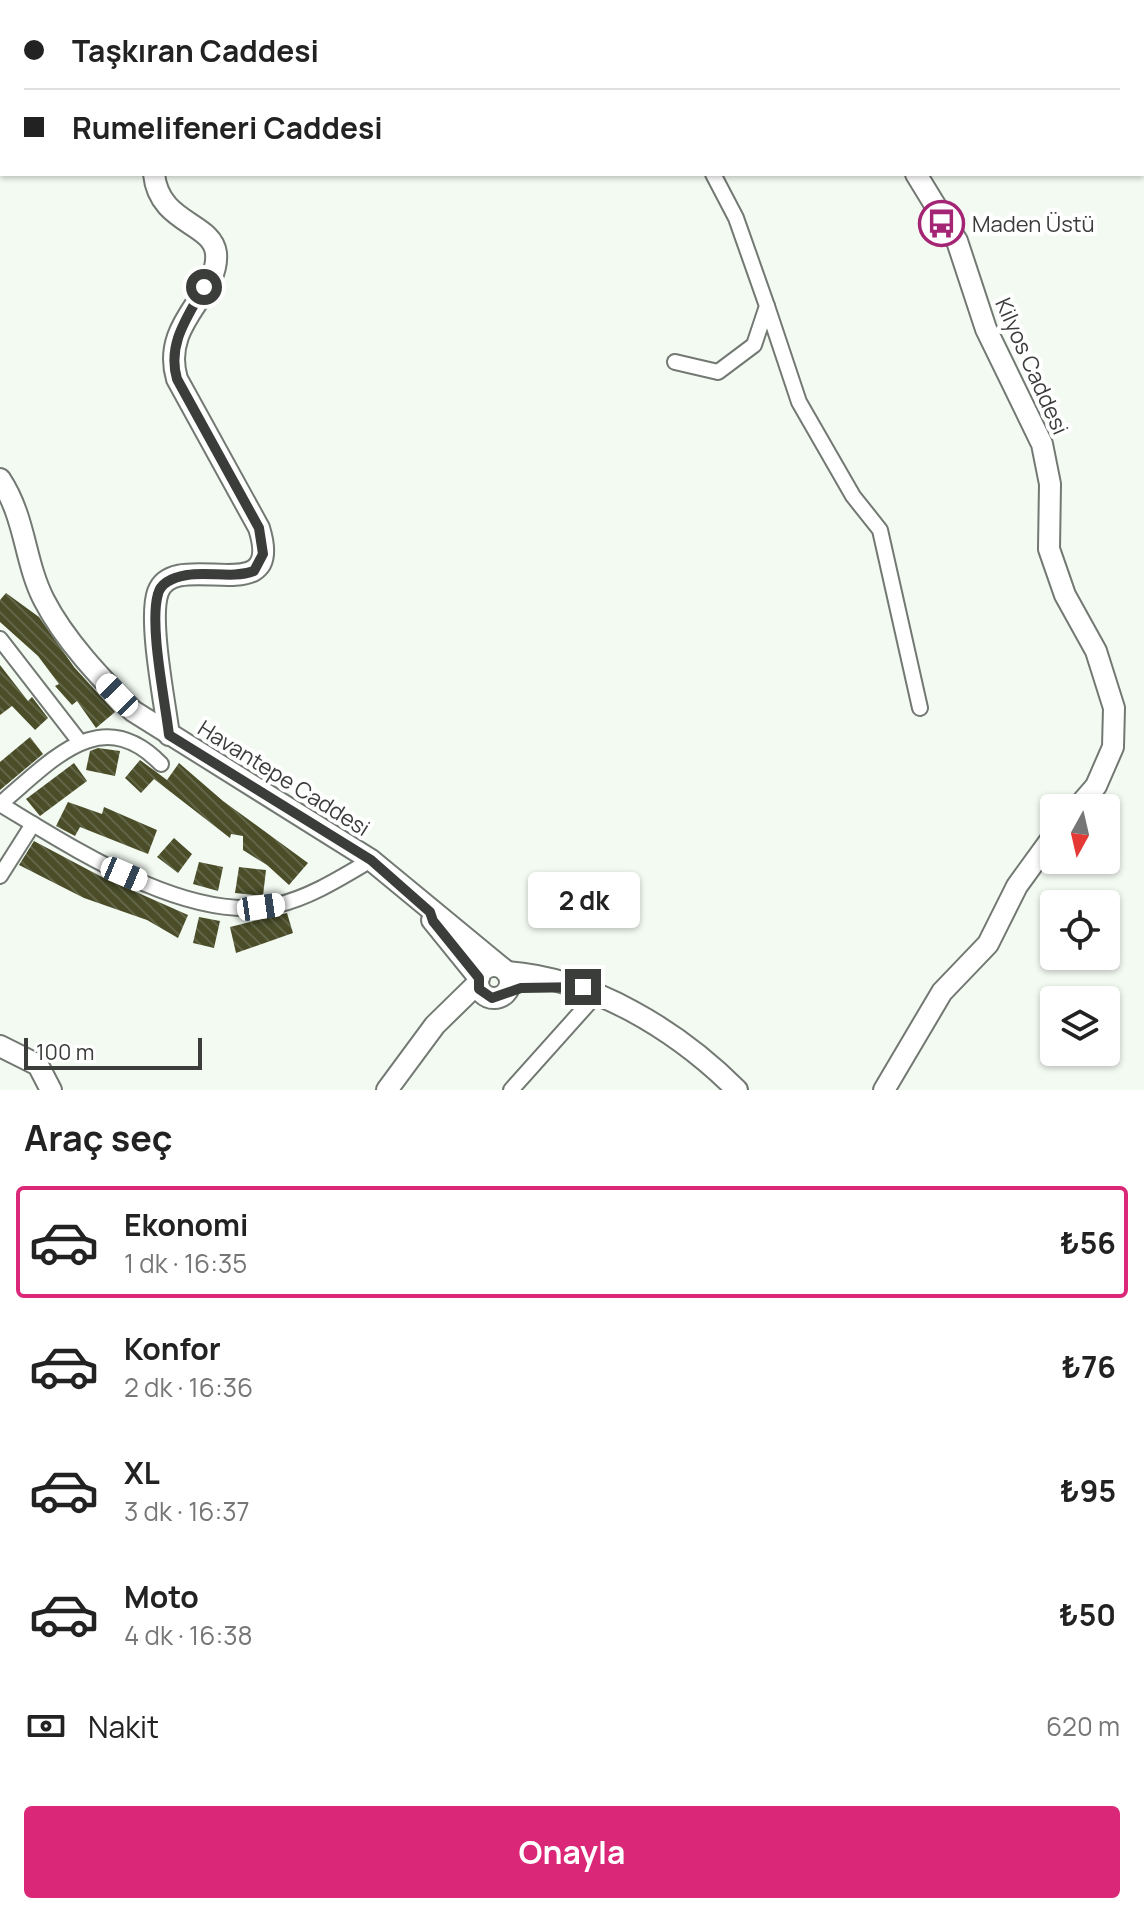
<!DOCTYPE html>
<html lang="tr">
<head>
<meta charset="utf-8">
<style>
	:root { --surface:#fff; --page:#f6f6f6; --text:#222; --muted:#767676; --line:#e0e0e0; --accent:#db2777 }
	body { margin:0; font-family:Manrope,sans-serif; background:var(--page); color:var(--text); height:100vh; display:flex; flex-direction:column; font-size:30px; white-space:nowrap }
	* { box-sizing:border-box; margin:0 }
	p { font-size:26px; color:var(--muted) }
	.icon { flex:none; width:44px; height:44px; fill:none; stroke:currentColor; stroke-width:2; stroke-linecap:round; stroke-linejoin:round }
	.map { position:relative; height:1090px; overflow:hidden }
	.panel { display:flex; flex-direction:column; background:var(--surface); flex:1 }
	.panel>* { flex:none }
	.top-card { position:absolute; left:0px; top:0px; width:1144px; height:176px; box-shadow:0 2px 6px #0004; display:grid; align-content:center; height:176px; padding:0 24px; background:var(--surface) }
	.needle { width:52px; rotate:188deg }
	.buttons { position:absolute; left:1040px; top:794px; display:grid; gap:16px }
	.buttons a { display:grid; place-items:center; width:80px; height:80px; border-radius:8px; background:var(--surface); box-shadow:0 2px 6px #0004; font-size:40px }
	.scale { position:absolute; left:24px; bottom:20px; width:178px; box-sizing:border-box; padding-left:8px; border:4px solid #3b3d3b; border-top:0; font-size:22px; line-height:28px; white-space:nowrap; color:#3b3d3b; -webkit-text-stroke:6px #fff; paint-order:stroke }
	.end { position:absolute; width:36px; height:36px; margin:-18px; border:10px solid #3b3d3b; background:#fff; box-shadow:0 0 0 4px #fff }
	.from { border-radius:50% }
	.bubble { position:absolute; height:56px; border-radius:8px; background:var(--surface); box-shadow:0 2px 6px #0004; font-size:26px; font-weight:700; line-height:56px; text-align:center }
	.car { position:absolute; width:24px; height:48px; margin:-24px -12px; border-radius:10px; box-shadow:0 0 6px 2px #0007; background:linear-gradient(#fff 24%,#345 0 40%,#fff 0 76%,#345 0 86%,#fff 0) }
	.top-card b { display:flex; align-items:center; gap:28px; height:76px; font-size:30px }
	.top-card b+b { border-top:2px solid var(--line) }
	.top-card i { width:20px; height:20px; background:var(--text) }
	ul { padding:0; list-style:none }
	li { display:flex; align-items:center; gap:24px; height:112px; margin:0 16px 12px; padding:0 8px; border:4px solid transparent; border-radius:8px }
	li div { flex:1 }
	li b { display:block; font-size:30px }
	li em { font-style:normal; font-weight:700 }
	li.active { border-color:var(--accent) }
	li>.icon { width:72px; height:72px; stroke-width:1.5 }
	h2 { padding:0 24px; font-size:36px; line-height:96px }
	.pay { display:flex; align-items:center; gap:20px; height:88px; padding:0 24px; font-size:30px }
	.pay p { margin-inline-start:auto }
	.button { display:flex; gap:16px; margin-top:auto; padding:16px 24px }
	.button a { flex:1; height:92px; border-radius:8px; background:var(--accent); color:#fff; font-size:32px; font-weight:700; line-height:92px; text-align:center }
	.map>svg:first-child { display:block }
	.building { fill:url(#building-back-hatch) }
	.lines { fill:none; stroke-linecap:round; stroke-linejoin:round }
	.street-casing { stroke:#727872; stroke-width:18 }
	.secondary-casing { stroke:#727872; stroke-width:24 }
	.street { stroke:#fff; stroke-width:14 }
	.secondary { stroke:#fff; stroke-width:20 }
	.route { stroke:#3b3d3b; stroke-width:10 }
	.labels { text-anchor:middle; stroke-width:8; stroke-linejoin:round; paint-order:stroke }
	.poi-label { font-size:22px; fill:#3b3d3b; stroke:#fff; text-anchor:start }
	.street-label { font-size:22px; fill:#3b3d3b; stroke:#fff }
</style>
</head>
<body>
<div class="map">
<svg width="1144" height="1090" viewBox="0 0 1144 1090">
	<defs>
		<pattern id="building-back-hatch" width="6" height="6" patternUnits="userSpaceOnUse" patternTransform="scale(2)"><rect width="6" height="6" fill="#4a4d28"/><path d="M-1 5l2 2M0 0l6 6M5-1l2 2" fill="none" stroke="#626547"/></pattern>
	</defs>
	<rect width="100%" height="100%" fill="#f3faf2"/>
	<g class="building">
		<polygon points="6,593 39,617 74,667 115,712 96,728 77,701 72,705 55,686 59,684 38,656 0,622 0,600"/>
		<polygon points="0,665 28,701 32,697 48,718 35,730 12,706 0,715"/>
		<polygon points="30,737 43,754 0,790 0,762"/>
		<polygon points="98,748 120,751 115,776 86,770 90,751"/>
		<polygon points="140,760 167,780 179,763 223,801 308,863 289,885 267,865 243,850 243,836 231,834 230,838 154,779 141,793 125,778"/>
		<polygon points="74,763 87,781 40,816 26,799"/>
		<polygon points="68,802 102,814 104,807 157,830 148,854 80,827 75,836 56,826"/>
		<polygon points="174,838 192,854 178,873 157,857"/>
		<polygon points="34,841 100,876 188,915 178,938 147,920 84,898 19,865"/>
		<polygon points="199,862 223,867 218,891 193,884"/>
		<polygon points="239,867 266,870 263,896 235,893"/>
		<polygon points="287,913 293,933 236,953 230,927"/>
		<polygon points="199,917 220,921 214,948 193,943"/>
	</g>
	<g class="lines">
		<defs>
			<g id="street">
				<polyline points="602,0 603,2"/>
				<polyline points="658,2 658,0"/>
				<polyline points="767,306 799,402 853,496 880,530 920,708"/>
				<polyline points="675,362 718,372 754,345 767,306 736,218 713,174"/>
				<polyline points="0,639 79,741"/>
				<path d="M0,804C73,848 189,925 277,905C311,897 342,877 371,860"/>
				<path d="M0,804C50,763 100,701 161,764"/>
				<polyline points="0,876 33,824"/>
				<polyline points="511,1090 596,995"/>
			</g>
			<g id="secondary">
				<polyline points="129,0 130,2"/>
				<polyline points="906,2 907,0"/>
				<path d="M154,174C159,224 212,222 216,253C220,295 160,322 177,379L259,528C286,614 175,546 158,592C148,619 165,704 169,735"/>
				<polyline points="916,174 957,241 986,329 1042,444 1050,484 1049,549 1065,595 1096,651 1114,708 1113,747 1096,786 1077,808"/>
				<path d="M0,479C26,518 24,561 44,600C65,641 101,678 133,711L371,860L502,968"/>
				<polyline points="432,920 479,978"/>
				<circle cx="494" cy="982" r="16"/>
				<path d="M506,972C592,978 677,1030 737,1090"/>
				<polyline points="0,1046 38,1065 51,1090"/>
				<polyline points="387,1090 435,1025 478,983"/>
				<polyline points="884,1090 942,992 988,944 1017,886 1054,835"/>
			</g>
		</defs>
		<use href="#street" class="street-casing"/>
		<use href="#secondary" class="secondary-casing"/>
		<use href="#street" class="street"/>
		<use href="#secondary" class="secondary"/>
	</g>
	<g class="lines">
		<path class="route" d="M204,287C187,318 167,344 177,379L259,528L263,554L254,571C232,579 209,571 187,575C175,577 161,582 158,594C149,625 165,700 169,735L371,860L430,912L433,921L479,978V989L492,998L521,988L583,987"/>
	</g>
	<defs>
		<symbol id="bus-ring" viewBox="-11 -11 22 22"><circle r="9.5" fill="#fff" stroke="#a52575" stroke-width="1.5"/><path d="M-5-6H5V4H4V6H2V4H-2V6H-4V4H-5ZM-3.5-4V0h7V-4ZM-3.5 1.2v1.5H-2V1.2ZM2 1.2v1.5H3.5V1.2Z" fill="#a52575"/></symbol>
	</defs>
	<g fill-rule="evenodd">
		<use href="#bus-ring" x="916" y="198" width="51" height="51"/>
	</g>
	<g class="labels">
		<g class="poi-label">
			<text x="972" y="232">Maden Üstü</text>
		</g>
		<g class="street-label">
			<text transform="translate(1032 366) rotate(66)" y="8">Kilyos Caddesi</text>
			<text transform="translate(284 778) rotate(32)" y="8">Havantepe Caddesi</text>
		</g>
	</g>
</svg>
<div class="buttons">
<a><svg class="needle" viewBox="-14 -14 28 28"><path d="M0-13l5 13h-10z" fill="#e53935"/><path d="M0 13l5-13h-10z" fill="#767676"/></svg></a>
<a><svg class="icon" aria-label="locate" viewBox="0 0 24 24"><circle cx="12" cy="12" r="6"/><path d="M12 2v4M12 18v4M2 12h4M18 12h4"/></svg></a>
<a><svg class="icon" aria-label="layers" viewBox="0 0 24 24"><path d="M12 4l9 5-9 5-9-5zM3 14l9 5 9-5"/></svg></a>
</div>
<div class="scale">100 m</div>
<i class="end from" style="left:204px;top:287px"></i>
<i class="end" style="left:583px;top:987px"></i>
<div class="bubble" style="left:528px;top:872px;width:112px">2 dk</div>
<i class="car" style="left:117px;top:695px;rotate:316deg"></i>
<i class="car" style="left:124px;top:874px;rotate:113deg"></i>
<i class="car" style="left:261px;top:907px;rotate:82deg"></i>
<div class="top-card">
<b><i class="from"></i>Taşkıran Caddesi</b>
<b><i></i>Rumelifeneri Caddesi</b>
</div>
</div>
<section class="panel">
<h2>Araç seç</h2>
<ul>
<li class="active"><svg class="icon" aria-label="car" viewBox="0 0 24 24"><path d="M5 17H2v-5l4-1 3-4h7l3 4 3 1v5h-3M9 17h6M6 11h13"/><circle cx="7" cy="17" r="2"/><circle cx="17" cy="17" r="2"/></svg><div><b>Ekonomi</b><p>1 dk · 16:35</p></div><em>₺56</em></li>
<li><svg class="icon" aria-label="car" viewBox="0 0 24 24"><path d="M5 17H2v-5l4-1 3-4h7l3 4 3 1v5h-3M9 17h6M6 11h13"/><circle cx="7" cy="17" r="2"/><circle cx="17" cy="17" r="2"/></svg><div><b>Konfor</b><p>2 dk · 16:36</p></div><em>₺76</em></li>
<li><svg class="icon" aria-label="car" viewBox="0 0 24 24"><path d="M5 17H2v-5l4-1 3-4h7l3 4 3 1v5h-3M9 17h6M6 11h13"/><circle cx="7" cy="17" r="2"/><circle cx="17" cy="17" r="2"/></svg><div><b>XL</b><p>3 dk · 16:37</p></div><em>₺95</em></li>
<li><svg class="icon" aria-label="car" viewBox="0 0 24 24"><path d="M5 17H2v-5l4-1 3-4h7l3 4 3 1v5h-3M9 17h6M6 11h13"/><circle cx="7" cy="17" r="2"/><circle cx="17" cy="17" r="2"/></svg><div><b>Moto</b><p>4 dk · 16:38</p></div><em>₺50</em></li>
</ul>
<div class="pay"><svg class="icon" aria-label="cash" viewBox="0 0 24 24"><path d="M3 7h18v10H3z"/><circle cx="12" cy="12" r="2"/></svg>Nakit<p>620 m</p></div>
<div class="button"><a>Onayla</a></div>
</section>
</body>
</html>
